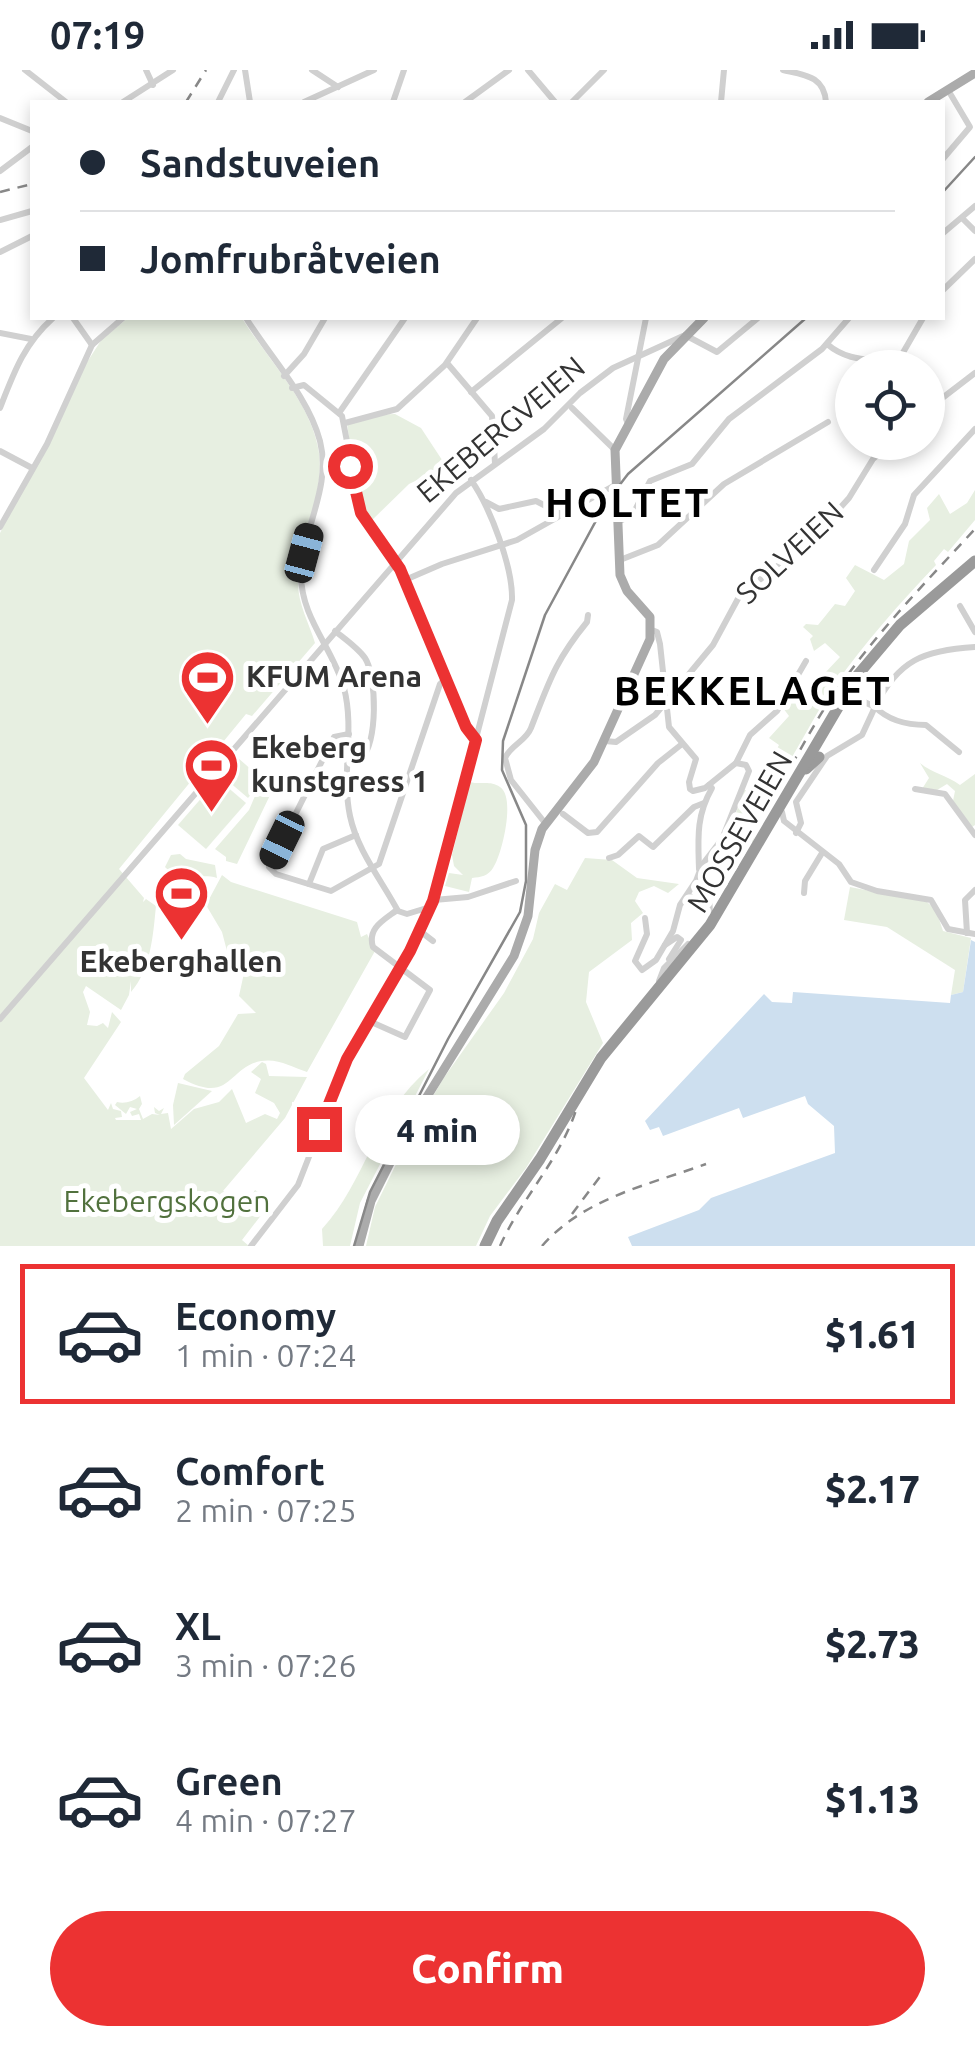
<!DOCTYPE html>
<html lang="en">
<head>
<meta charset="utf-8">
<style>
	:root { --surface:#fff; --page:#f6f6f7; --text:#1f2937; --muted:#747a83; --line:#e0e1e3; --accent:#ec3232 }
	body { margin:0; font-family:Ubuntu,sans-serif; background:var(--page); color:var(--text); height:100vh; display:flex; flex-direction:column; font-size:38px; white-space:nowrap }
	* { box-sizing:border-box; margin:0 }
	p { font-size:32px; color:var(--muted) }
	.icon { flex:none; width:55px; height:55px; fill:none; stroke:currentColor; stroke-width:2; stroke-linecap:round; stroke-linejoin:round }
	.map { position:relative; height:1176px; overflow:hidden }
	.sheet { display:flex; flex-direction:column; background:var(--surface); flex:1 }
	.sheet>* { flex:none }
	.banner { position:absolute; left:30px; top:30px; width:915px; height:220px; border-radius:0px; box-shadow:0 5px 15px #0003; display:grid; align-content:center; height:220px; padding:0 50px; background:var(--surface) }
	.tools { position:absolute; left:835px; top:280px; display:grid; gap:20px }
	.tools a { display:grid; place-items:center; width:110px; height:110px; border-radius:50%; background:var(--surface); box-shadow:0 5px 15px #0003; font-size:50px }
	.end { position:absolute; width:45px; height:45px; margin:-22px; border:12px solid #ec3232; background:#fff; box-shadow:0 0 0 5px #fff }
	.from { border-radius:50% }
	.bubble { position:absolute; height:70px; border-radius:35px; background:var(--surface); box-shadow:0 5px 15px #0003; font-size:32px; font-weight:800; line-height:70px; text-align:center }
	.car { position:absolute; width:30px; height:60px; margin:-30px -15px; border-radius:12px; box-shadow:0 0 8px 2px #0007; background:linear-gradient(#222 24%,#8ab4d8 0 40%,#222 0 76%,#8ab4d8 0 86%,#222 0) }
	.banner b { display:flex; align-items:center; gap:35px; height:95px; font-size:38px }
	.banner b+b { border-top:2px solid var(--line) }
	.banner i { width:25px; height:25px; background:var(--text) }
	ul { padding:18px 0 0; list-style:none }
	li { display:flex; align-items:center; gap:30px; height:140px; margin:0 20px 15px; padding:0 30px; border:5px solid transparent; border-radius:0px }
	li div { flex:1 }
	li b { display:block; font-size:38px }
	li em { font-style:normal; font-weight:800 }
	li.on { border-color:var(--accent) }
	li>.icon { width:90px; height:90px; stroke-width:1.5 }
	.primary-button { display:flex; gap:20px; margin-top:auto; padding:20px 50px }
	.primary-button a { flex:1; height:115px; border-radius:60px; background:var(--accent); color:#fff; font-size:40px; font-weight:800; line-height:115px; text-align:center }
	.status { display:flex; justify-content:space-between; align-items:center; height:70px; padding:0 50px; background:var(--surface); direction:ltr }
	.status svg { height:28px; fill:currentColor }
	.map>svg:first-child { display:block }
	.green { fill:#e7efe1 }
	.water { fill:#cddfef }
	.lines { fill:none; stroke-linecap:round; stroke-linejoin:round }
	.minor { stroke:#d0d0d0; stroke-width:6 }
	.major { stroke:#ababab; stroke-width:9 }
	.highway { stroke:#9a9a9a; stroke-width:11 }
	.tram { stroke:#888; stroke-width:2.5 }
	.rail { stroke:#888; stroke-width:2.5; stroke-dasharray:10 8; stroke-linecap:butt }
	.route { stroke:#ec3232; stroke-width:12 }
	.labels { text-anchor:middle; stroke-width:10; stroke-linejoin:round; paint-order:stroke }
	.street-label { font-size:30px; fill:#333; stroke:#fff }
	.poi-label { font-size:30px; font-weight:bold; fill:#333; stroke:#fff; text-anchor:start }
	.park-label { font-size:30px; fill:#51713d; stroke:#fff }
	.district-label { font-size:40px; font-weight:bold; letter-spacing:2.5px; fill:#000; stroke:#fff }
</style>
</head>
<body>
<div class="status"><b>07:19</b><svg viewBox="0 0 49 12"><path d="M0 12V9h3v3zM5 12V6h3v6zM10 12V3h3v9zM15 12V0h3v12zM26 1h20v11H26zM47 4h2v5h-2z"/></svg></div>
<div class="map">
<svg width="975" height="1176" viewBox="0 0 975 1176">
	<rect width="100%" height="100%" fill="#fff"/>
	<g class="green">
		<path d="M128,248H242C267,289 312,333 319,383C325,427 297,469 298,513C298,534 309,553 315,573L252,646L246,644L119,799L144,828L143,832L146,829L156,836C153,865 151,899 131,922V911L129,925L121,940L86,916L83,922L90,942L87,955L97,956L103,953L108,958L112,942L121,952L84,1008L108,1040L111,1033L113,1039L121,1041L122,1047L115,1048L116,1050H141L139,1044L132,1046L130,1042L137,1039L130,1037L126,1044L115,1035L117,1032C124,1034 133,1032 140,1026L142,1034L139,1039L143,1049L152,1044L160,1045L155,1043L154,1037L159,1041L164,1038L161,1044L168,1043L171,1059L194,1039L219,1032L232,1019L246,1053L265,1044L277,1049L280,1043L274,1033L255,1023L261,1009L251,1002L262,992L266,994L269,1006L307,1007L285,1048L223,1121L239,1132L243,1126L249,1130L255,1120L272,1131L242,1170L249,1176H0V463L80,303L102,269Z"/>
		<polygon points="395,344 421,358 446,396 409,414 369,453 356,421 347,353 370,345"/>
		<path d="M975,420V450L948,482L944,479L934,491L936,495C900,533 865,572 835,615C808,652 782,719 746,743L744,753L755,765L753,772L745,768L737,779L723,780L744,720L754,721L779,675L769,668L789,646L783,638L796,612L808,621L840,587L825,573L814,581L810,569L813,566L803,557L806,554L818,555L835,534L845,536L855,521L846,508L855,495L884,510L904,494L909,471L930,450L927,438L939,424L950,444L967,433Z"/>
		<polygon points="237,687 263,710 248,728 221,705"/>
		<path d="M920,693C932,703 946,705 960,715L975,704V755L972,757L953,731L955,721L947,714L937,720L922,719L929,708Z"/>
		<polygon points="218,709 246,733 206,779 178,755"/>
		<path d="M470,712C481,715 490,710 500,717C516,727 502,785 493,798C488,806 481,807 472,808L469,822L445,816L449,803L463,805L454,796L452,785Z"/>
		<polygon points="270,714 273,719 237,794 226,791 226,787 215,779 249,740 255,726"/>
		<path d="M180,784L186,789L215,795L217,808C196,802 184,816 165,797L171,785Z"/>
		<polygon points="585,788 612,790 637,808 679,814 668,823 654,816 639,822 635,831 643,843 631,853 632,870 589,902 586,932 603,973 526,1098 490,1146 476,1176 366,1176 375,1137 410,1066 443,1009 504,923 533,869 539,843 555,814 567,820"/>
		<path d="M222,805L231,812L357,852L361,867L367,864L375,881L307,1002C292,997 278,988 261,991C228,997 231,1035 183,1009L185,1004L219,976L238,944L256,943L239,926L244,903L227,881L222,862L206,835Z"/>
		<polygon points="850,817 927,832 936,840 943,861 971,868 963,922 951,925 955,900 887,857 844,850"/>
		<path d="M429,999L360,1133L350,1176H323L322,1159C366,1111 375,1043 429,999Z"/>
		<polygon points="178,1013 212,1021 174,1055 173,1035"/>
	</g>
	<polygon class="water" points="971,870 975,872 975,1176 632,1176 628,1167 699,1140 711,1128 835,1083 834,1056 808,1034 805,1026 743,1048 739,1038 663,1066 659,1057 650,1060 645,1051 764,924 772,932 792,933 793,922 950,933 951,925 963,922"/>
	<g class="lines">
		<g class="minor">
			<polyline points="25,0 66,32"/>
			<polyline points="146,0 153,15"/>
			<polyline points="245,0 250,32"/>
			<polyline points="312,0 338,17"/>
			<polyline points="528,0 555,32"/>
			<path d="M783,0C805,5 824,6 826,32"/>
			<polyline points="123,32 173,0"/>
			<polyline points="218,32 234,0"/>
			<polyline points="304,32 374,0"/>
			<polyline points="393,32 404,0"/>
			<polyline points="465,32 509,0"/>
			<polyline points="572,32 604,0"/>
			<polyline points="721,32 724,0"/>
			<polyline points="0,48 32,61"/>
			<polyline points="942,90 970,57 948,20"/>
			<polyline points="0,101 32,77"/>
			<polyline points="962,148 975,161"/>
			<polyline points="0,150 32,141"/>
			<polyline points="942,164 975,136"/>
			<polyline points="0,182 32,166"/>
			<polyline points="942,221 975,189"/>
			<polyline points="73,248 92,275"/>
			<path d="M246,248C270,287 308,326 320,371C332,418 302,459 301,505C301,548 333,578 344,618C355,660 341,704 350,746C357,780 382,811 398,841L407,844L430,837"/>
			<polyline points="0,263 31,269"/>
			<polyline points="685,265 717,282 758,248"/>
			<path d="M827,274C855,298 885,284 901,298"/>
			<polyline points="447,293 492,346 495,393"/>
			<polyline points="897,293 923,248"/>
			<polyline points="284,306 304,284 325,248"/>
			<polyline points="292,318 304,315 342,346 361,443 400,499 467,657 476,670"/>
			<polyline points="471,322 562,248"/>
			<path d="M0,338C14,302 24,274 53,248"/>
			<polyline points="572,338 615,380"/>
			<polyline points="928,339 975,303"/>
			<polyline points="339,343 405,248"/>
			<polyline points="345,353 397,339 445,295 477,248"/>
			<polyline points="628,354 626,349 646,248"/>
			<polyline points="0,381 32,398"/>
			<polyline points="486,432 499,439 536,431 563,445"/>
			<polyline points="618,452 633,444 650,411 692,394 729,349 822,279 849,248"/>
			<polyline points="0,457 47,374 92,275 123,248"/>
			<polyline points="620,490 658,475 724,414 828,352"/>
			<polyline points="874,500 905,454 914,425 975,359"/>
			<polyline points="405,510 442,494 517,470 615,415"/>
			<polyline points="960,536 975,562"/>
			<path d="M335,561C345,569 358,578 365,588C377,606 378,675 361,689L349,690"/>
			<path d="M854,627L875,637C898,590 924,580 975,577"/>
			<polyline points="349,664 334,667 269,797 276,804 331,821 379,794 440,614 446,608"/>
			<polyline points="605,671 616,672 655,645 713,575 740,525 811,470 849,428 873,389 892,372"/>
			<polyline points="736,693 750,665 777,641 806,591"/>
			<polyline points="915,719 945,724 975,765"/>
			<polyline points="782,742 784,751 839,794 851,812 877,821 931,830 948,859 975,864"/>
			<polyline points="563,744 588,763 597,762 658,693 682,674"/>
			<path d="M545,753L511,710L505,688C511,675 526,671 531,658C549,612 555,591 587,552L588,545"/>
			<path d="M796,763L801,753L796,732L827,686L862,665L875,637C889,651 907,655 926,655L959,682"/>
			<polyline points="609,788 618,785 639,766 653,777 694,737 704,733"/>
			<path d="M699,799C698,768 696,746 712,718L709,715"/>
			<polyline points="309,814 323,779 356,765"/>
			<polyline points="804,823 805,811 822,783"/>
			<polyline points="690,826 688,831 691,833 709,821 710,845"/>
			<polyline points="434,830 468,827 516,811"/>
			<polyline points="645,848 647,864 635,891 642,900 656,890 673,861 680,835 696,811 702,795 722,769 749,701 746,695 736,693 705,718 693,721 690,719 689,712 696,689 669,657 660,574 657,562 652,560"/>
			<polyline points="420,861 433,871"/>
			<polyline points="967,863 965,830 975,820"/>
			<polyline points="665,875 677,867 681,870 669,889"/>
			<polyline points="659,911 664,898 688,874"/>
			<polyline points="0,949 456,423 544,359 580,323 613,298 683,266"/>
			<path d="M369,951L405,967L430,920L373,877C367,858 384,850 397,840"/>
			<path d="M251,1176L298,1115L347,989L410,881L434,830L512,530C513,497 490,437 471,410"/>
		</g>
		<g class="major">
			<polyline points="928,32 975,3"/>
			<polyline points="359,1176 371,1131 407,1059 514,886 528,846 535,780 542,759 594,692 650,569 650,547 627,521 620,505 615,380 664,289 704,248"/>
		</g>
		<g class="highway">
			<polyline points="806,699 819,687"/>
			<polyline points="485,1176 497,1151 540,1089 601,988 710,855 856,607 900,555 975,491"/>
		</g>
		<g class="tram">
			<polyline points="942,123 975,87"/>
			<polyline points="354,1176 370,1122 448,969 520,842 526,811 526,755 502,700 503,671 545,545 605,434 628,404 806,248"/>
		</g>
		<g class="rail">
			<polyline points="186,32 206,0"/>
			<polyline points="0,122 32,114"/>
			<path d="M750,754C785,716 804,667 834,624C875,564 926,512 975,459"/>
			<polyline points="572,1144 602,1104"/>
			<path d="M500,1176C522,1127 561,1089 577,1037"/>
			<path d="M542,1176C584,1128 648,1115 706,1094"/>
		</g>
	</g>
	<g class="lines">
		<polyline class="route" points="319,1059 347,989 410,881 433,831 476,670 466,657 400,499 361,443 350,396"/>
	</g>
	<defs>
		<symbol id="stadium-pin" viewBox="-11 -11 22 30"><path d="M0 17L-7.5 6A9.5 9.5 0 1 1 7.5 6Z" fill="#ec3232" stroke="#fff"/><path d="M0-5a6.5 5 0 1 0 0 10a6.5 5 0 1 0 0-10ZM-3.5-1.8h7v3.6h-7Z" fill="#fff"/></symbol>
	</defs>
	<g fill-rule="evenodd">
		<use href="#stadium-pin" x="176" y="576" width="63" height="86"/>
		<use href="#stadium-pin" x="180" y="664" width="63" height="86"/>
		<use href="#stadium-pin" x="150" y="792" width="63" height="86"/>
	</g>
	<g class="labels">
		<g class="street-label">
			<text transform="translate(501 360) rotate(-40)" y="10">EKEBERGVEIEN</text>
			<text transform="translate(790 483) rotate(-43)" y="10">SOLVEIEN</text>
			<text transform="translate(740 762) rotate(-60)" y="10">MOSSEVEIEN</text>
		</g>
		<g class="poi-label">
			<text x="246" y="617">KFUM Arena</text>
			<text x="251" y="688">Ekeberg<tspan x="251" dy="34">kunstgress 1</tspan></text>
			<text x="181" y="902" text-anchor="middle">Ekeberghallen</text>
		</g>
		<g class="park-label">
			<text x="167" y="1142">Ekebergskogen</text>
		</g>
		<g class="district-label">
			<text x="628" y="447">HOLTET</text>
			<text x="753" y="635">BEKKELAGET</text>
		</g>
	</g>
</svg>
<div class="tools">
<a><svg class="icon" aria-label="locate" viewBox="0 0 24 24"><circle cx="12" cy="12" r="6"/><path d="M12 2v4M12 18v4M2 12h4M18 12h4"/></svg></a>
</div>
<i class="end from" style="left:350px;top:396px"></i>
<i class="end" style="left:319px;top:1059px"></i>
<div class="bubble" style="left:355px;top:1025px;width:165px">4 min</div>
<i class="car" style="left:304px;top:483px;rotate:15deg"></i>
<i class="car" style="left:282px;top:770px;rotate:206deg"></i>
<div class="banner">
<b><i class="from"></i>Sandstuveien</b>
<b><i></i>Jomfrubråtveien</b>
</div>
</div>
<section class="sheet">
<ul>
<li class="on"><svg class="icon" aria-label="car" viewBox="0 0 24 24"><path d="M5 17H2v-5l4-1 3-4h7l3 4 3 1v5h-3M9 17h6M6 11h13"/><circle cx="7" cy="17" r="2"/><circle cx="17" cy="17" r="2"/></svg><div><b>Economy</b><p>1 min · 07:24</p></div><em>$1.61</em></li>
<li><svg class="icon" aria-label="car" viewBox="0 0 24 24"><path d="M5 17H2v-5l4-1 3-4h7l3 4 3 1v5h-3M9 17h6M6 11h13"/><circle cx="7" cy="17" r="2"/><circle cx="17" cy="17" r="2"/></svg><div><b>Comfort</b><p>2 min · 07:25</p></div><em>$2.17</em></li>
<li><svg class="icon" aria-label="car" viewBox="0 0 24 24"><path d="M5 17H2v-5l4-1 3-4h7l3 4 3 1v5h-3M9 17h6M6 11h13"/><circle cx="7" cy="17" r="2"/><circle cx="17" cy="17" r="2"/></svg><div><b>XL</b><p>3 min · 07:26</p></div><em>$2.73</em></li>
<li><svg class="icon" aria-label="car" viewBox="0 0 24 24"><path d="M5 17H2v-5l4-1 3-4h7l3 4 3 1v5h-3M9 17h6M6 11h13"/><circle cx="7" cy="17" r="2"/><circle cx="17" cy="17" r="2"/></svg><div><b>Green</b><p>4 min · 07:27</p></div><em>$1.13</em></li>
</ul>
<div class="primary-button"><a>Confirm</a></div>
</section>
</body>
</html>
